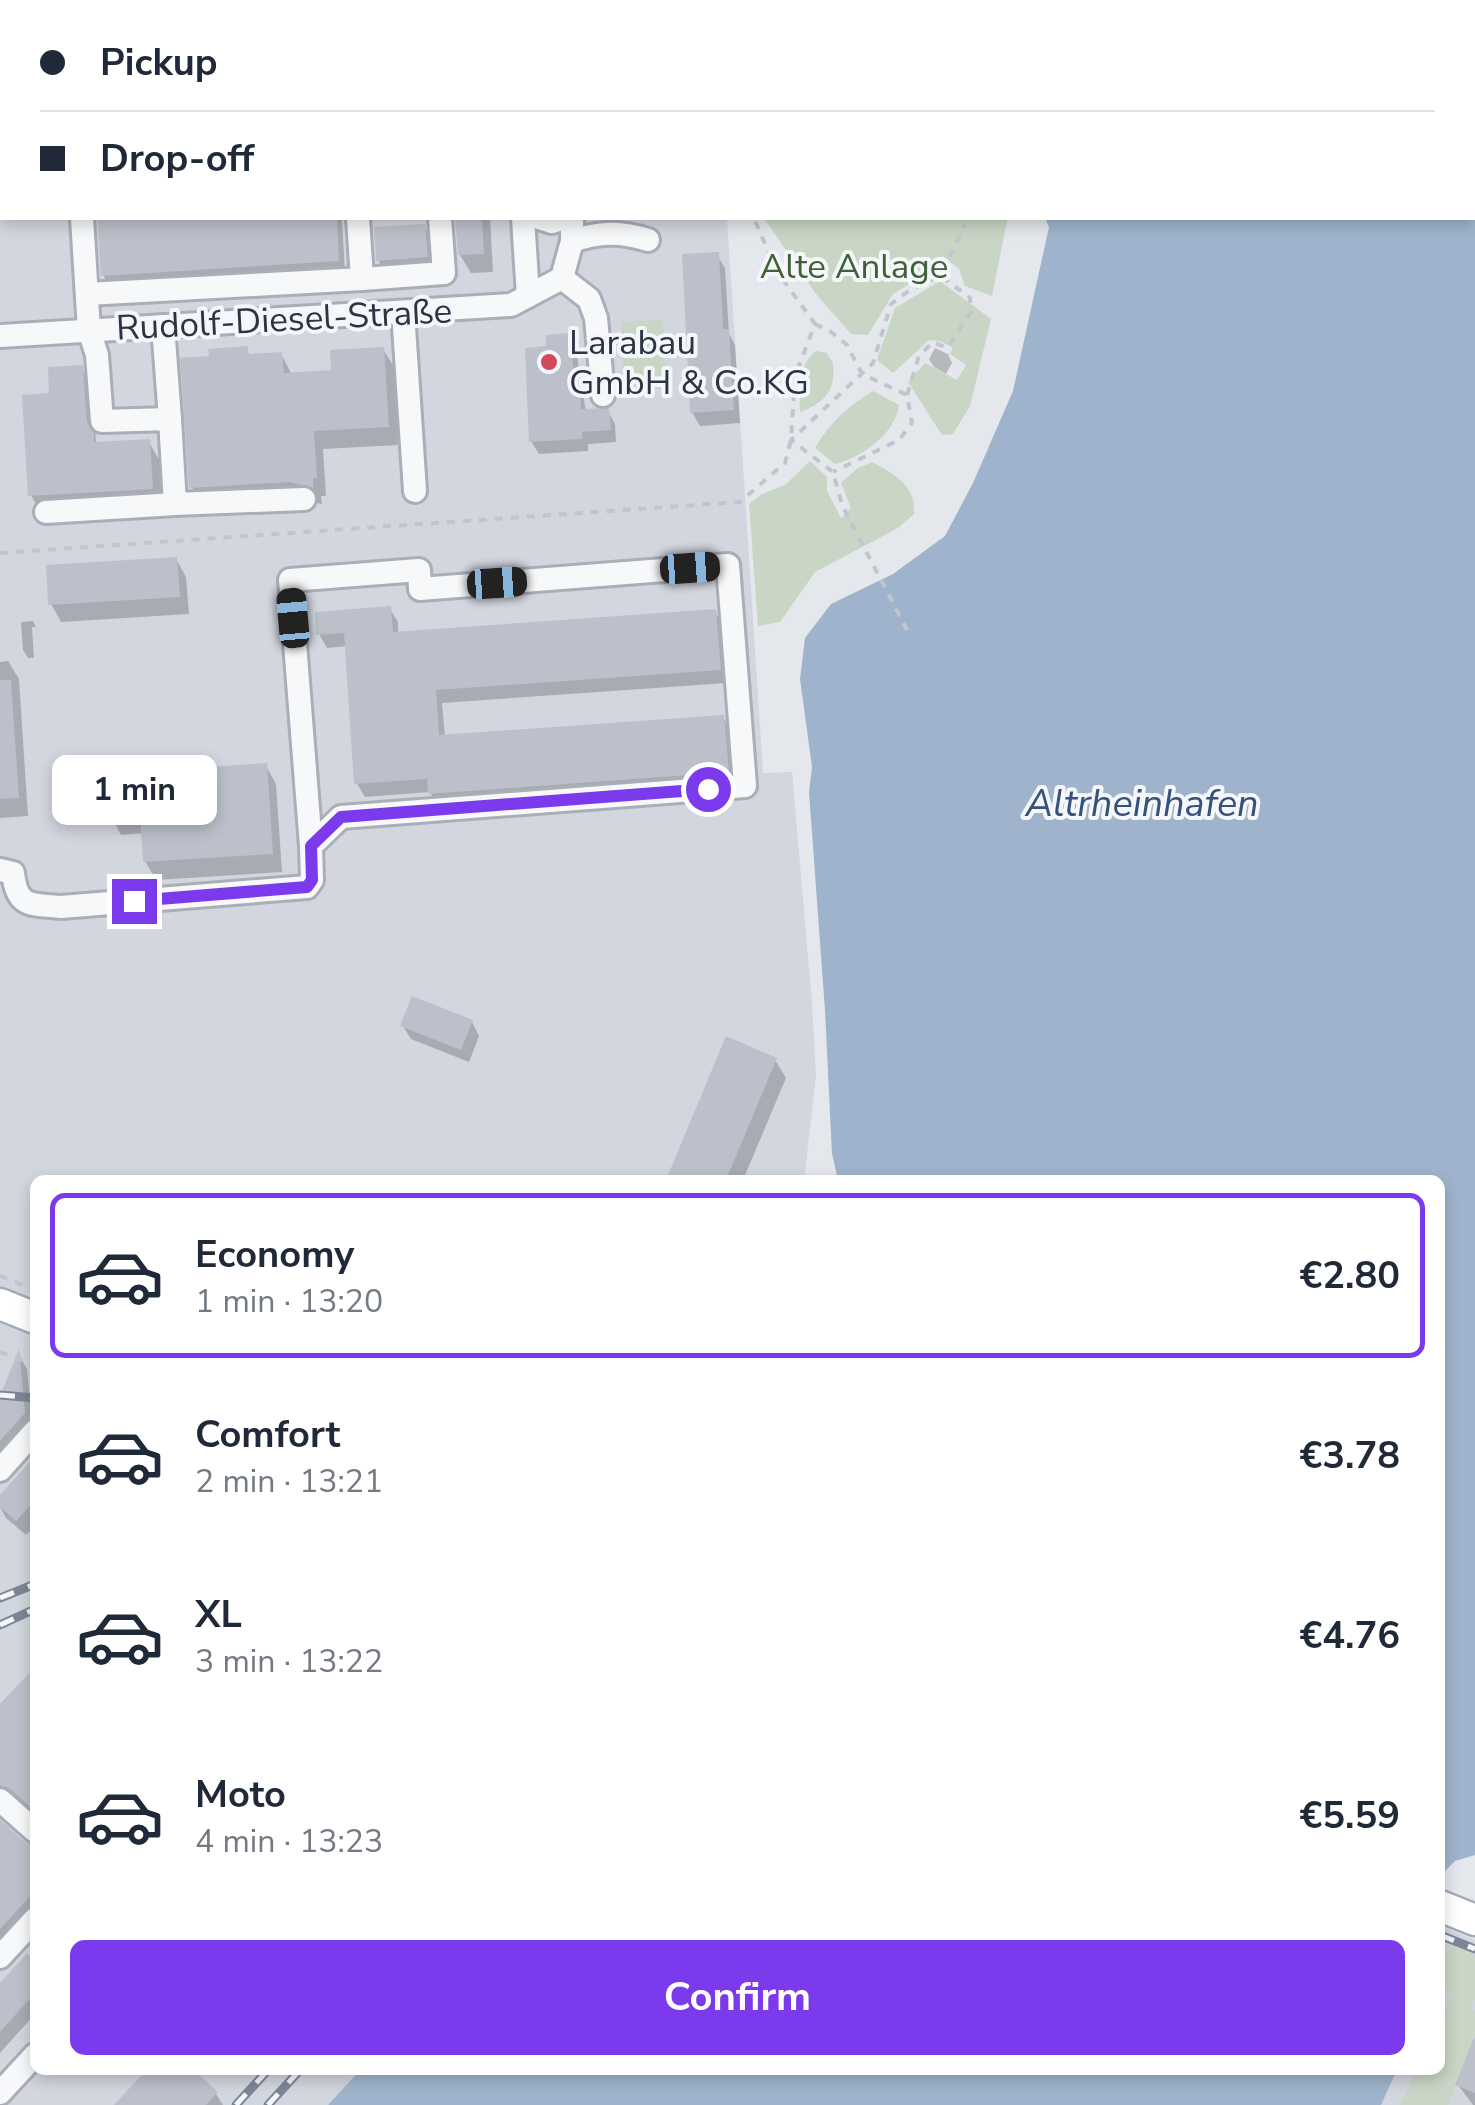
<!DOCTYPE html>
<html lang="en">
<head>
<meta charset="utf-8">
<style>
	:root { --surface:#fff; --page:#f2f2f3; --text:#1f2937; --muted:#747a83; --line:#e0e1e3; --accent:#7c3aed }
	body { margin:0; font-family:"Nunito Sans",sans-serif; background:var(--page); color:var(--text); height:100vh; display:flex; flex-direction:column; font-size:38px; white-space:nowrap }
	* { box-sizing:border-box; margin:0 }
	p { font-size:32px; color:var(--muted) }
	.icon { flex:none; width:55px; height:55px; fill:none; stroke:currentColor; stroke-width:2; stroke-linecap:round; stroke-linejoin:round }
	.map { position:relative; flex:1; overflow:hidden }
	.sheet { position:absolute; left:30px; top:1175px; width:1415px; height:900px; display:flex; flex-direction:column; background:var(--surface); border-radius:15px; box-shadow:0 5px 15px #0003 }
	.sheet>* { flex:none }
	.banner { position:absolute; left:0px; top:0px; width:1475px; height:220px; box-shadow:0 5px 15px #0003; display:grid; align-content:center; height:220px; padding:0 40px; background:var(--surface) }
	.end { position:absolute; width:45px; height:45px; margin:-22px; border:12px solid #7c3aed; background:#fff; box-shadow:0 0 0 5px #fff }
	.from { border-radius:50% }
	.bubble { position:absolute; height:70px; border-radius:15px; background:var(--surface); box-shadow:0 5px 15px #0003; font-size:32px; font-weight:700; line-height:70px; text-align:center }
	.car { position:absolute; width:30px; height:60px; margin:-30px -15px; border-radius:12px; box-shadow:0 0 8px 2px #0007; background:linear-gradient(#222 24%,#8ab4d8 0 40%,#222 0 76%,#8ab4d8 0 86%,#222 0) }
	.banner b { display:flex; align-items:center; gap:35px; height:95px; font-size:38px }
	.banner b+b { border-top:2px solid var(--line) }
	.banner i { width:25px; height:25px; background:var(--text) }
	ul { padding:18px 0 0; list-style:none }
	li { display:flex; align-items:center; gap:30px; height:165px; margin:0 20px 15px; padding:0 20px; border:5px solid transparent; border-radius:15px }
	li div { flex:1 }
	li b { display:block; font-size:38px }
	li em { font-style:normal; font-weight:700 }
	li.current { border-color:var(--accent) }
	li>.icon { width:90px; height:90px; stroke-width:1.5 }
	.action { display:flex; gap:20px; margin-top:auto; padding:20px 40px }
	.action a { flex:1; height:115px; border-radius:15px; background:var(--accent); color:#fff; font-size:40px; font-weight:700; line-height:115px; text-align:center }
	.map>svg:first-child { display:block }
	.built { fill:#d2d6de }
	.green { fill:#c9d6c5 }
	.water { fill:#9fb4cc }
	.shadow { fill:#0003 }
	.building { fill:#bbc0ca }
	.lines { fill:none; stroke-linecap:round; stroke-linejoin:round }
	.minor-casing { stroke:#a9aeb7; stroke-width:28 }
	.major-casing { stroke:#a3abb8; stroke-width:35 }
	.path { stroke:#c2c5cb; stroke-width:4; stroke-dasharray:8 8; stroke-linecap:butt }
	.minor { stroke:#f7f8fa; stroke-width:22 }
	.major { stroke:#fff; stroke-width:30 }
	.rail-casing { stroke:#7d8696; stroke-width:9 }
	.rail { stroke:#f4f6f9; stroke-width:5; stroke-dasharray:15; stroke-linecap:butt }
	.route { stroke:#7c3aed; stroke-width:12 }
	.poi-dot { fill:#d1495b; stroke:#f4f6f9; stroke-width:4 }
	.labels { text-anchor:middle; stroke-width:8; stroke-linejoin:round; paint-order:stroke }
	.park-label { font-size:35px; fill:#3f6138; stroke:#f4f6f9 }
	.street-label { font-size:35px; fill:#2b3445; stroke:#f4f6f9 }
	.poi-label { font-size:35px; fill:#2b3445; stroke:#f4f6f9; text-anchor:start }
	.water-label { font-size:38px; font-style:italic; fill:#34527a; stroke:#f4f6f9 }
</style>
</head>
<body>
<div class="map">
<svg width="1475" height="2105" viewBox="0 0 1475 2105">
	<rect width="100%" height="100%" fill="#e4e7ec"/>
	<g class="built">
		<polygon points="48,0 713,0 713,2 7,2"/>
		<polygon points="0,3 2,3 2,218 727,218 763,773 792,772 812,1003 816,1076 804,1180 35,1180 35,2070 360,2070 328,2105 0,2105"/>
		<polygon points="1440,1926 1475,1940 1475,2105 1381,2105 1397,2070 1440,2070"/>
	</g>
	<g class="green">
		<polygon points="764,218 1007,218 1007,221 992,296 965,286 959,269 943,256 936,268 893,294 868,335 851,334 816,294"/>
		<polygon points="940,281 991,319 970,406 953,434 942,435 908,382 925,363 957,380 966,365 950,354 953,348 940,341 929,340 893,373 877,360 895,308"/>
		<polygon points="663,320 666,389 624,391 621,322"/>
		<path d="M816,351L827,353L833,363C836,390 825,403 800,412C799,390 798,365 816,351Z"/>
		<path d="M873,391L899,405C896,433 861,458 835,464L815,448C829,423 848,406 873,391Z"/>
		<path d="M810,461L827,477V491L841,518L851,508L841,483L858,468L872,462C893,473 917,486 914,514L898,528L815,572L780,622L758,626L749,504L762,494L785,485Z"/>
		<path d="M1452,1946L1475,1955V1998L1471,2008L1475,2011V2036L1448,2105H1400L1417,2070H1440V2021L1451,1998C1445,1982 1436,1966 1443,1949L1449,1951Z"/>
	</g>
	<g class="water">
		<polygon points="1004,0 1475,0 1475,1855 1455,1861 1440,1876 1440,1180 838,1180 832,1154 825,1010 809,792 812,767 800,679 805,638 831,604 893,574 945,536 973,483 1013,391 1049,227 1045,218 1472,218 1472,2"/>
		<polygon points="360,2070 1397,2070 1381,2105 328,2105"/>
	</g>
	<g class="shadow">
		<polygon points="468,0 469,2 440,2 439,1"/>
		<polygon points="99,218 342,218 345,274 111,288 103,275"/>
		<polygon points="457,218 490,218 493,272 471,273 460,255"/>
		<polygon points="424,226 432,240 434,270 386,273 378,260"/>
		<polygon points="717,255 725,268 729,334 735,345 740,423 700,426 692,412"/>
		<polygon points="569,336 576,349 586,412 608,411 615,424 616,442 588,444 588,451 539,454 531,441 549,349"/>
		<polygon points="935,348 948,354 952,363 946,374 934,367 929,359"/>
		<polygon points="246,349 251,357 281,354 291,373 334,372 383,349 394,367 398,445 323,449 326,496 321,496 322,504 302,500 202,505 192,487 211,359"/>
		<polygon points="81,368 92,386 96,442 149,442 159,460 162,506 41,514 31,495 52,396"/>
		<polygon points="176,559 186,577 189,614 61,622 51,604"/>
		<polygon points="390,609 398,622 398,634 715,612 723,625 727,683 442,703 445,737 723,717 731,731 735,785 438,807 430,792 365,797 357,784 347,646 327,648 319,634"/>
		<polygon points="33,621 36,627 32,627 34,658 28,658 23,650 21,622"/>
		<polygon points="8,661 19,679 28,816 0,818 0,662"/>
		<polygon points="266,766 276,784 282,872 156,880 145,861 143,833 121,835 111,816"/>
		<polygon points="472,1022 479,1036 469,1062 411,1039 403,1026"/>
		<polygon points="775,1060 786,1078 743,1180 669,1180"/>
		<polygon points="19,1355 27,1369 33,1431 0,1469 0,1403"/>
		<polygon points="35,1458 35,1526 26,1535 6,1518 0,1507 0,1499"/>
		<polygon points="35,1670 35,1819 0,1805 0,1704"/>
		<polygon points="0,1822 24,1845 35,1846 35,1916 0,1955"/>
		<polygon points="35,1964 35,2014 0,2053 0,1987"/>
		<polygon points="1475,2043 1475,2105 1473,2105 1458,2085"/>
		<polygon points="149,2070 190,2070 216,2094 223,2105 117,2105"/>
	</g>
	<g class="building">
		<polygon points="97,218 337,218 339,261 101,276"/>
		<polygon points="455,218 482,218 484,254 458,255"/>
		<polygon points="425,224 428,257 376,261 374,227"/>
		<polygon points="719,252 723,329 729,329 734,410 690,413 682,254"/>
		<polygon points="570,333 574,375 579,375 581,409 609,408 611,430 582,432 582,439 529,442 525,348 546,346 546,335"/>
		<polygon points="248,346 248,354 282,352 284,373 331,370 330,350 384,347 389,427 314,431 317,478 313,478 313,488 290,482 189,488 180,358 209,356 208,349"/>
		<polygon points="83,365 87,422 94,433 94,442 150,439 153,489 28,496 22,395 49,393 48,367"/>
		<polygon points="177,557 180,597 48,605 46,565"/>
		<polygon points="391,606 393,632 716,609 721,670 436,690 439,735 724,715 729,772 428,794 427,779 354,784 344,633 316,635 315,612"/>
		<polygon points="0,680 11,680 19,798 0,799"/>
		<polygon points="267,763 273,854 143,862 140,815 108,817 106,774"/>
		<polygon points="412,996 473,1020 461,1050 400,1026"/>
		<polygon points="726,1036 777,1058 726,1180 666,1180"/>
		<polygon points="19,1349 25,1413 0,1441 0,1396"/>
		<polygon points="35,1456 35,1500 16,1521 0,1507 0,1495"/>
		<polygon points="35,1667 35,1811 10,1789 0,1785 0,1704"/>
		<polygon points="0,1820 25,1842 35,1846 35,1891 0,1929"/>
		<polygon points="27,1953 35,1961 35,1993 0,2032 0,1983"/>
		<polygon points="1474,2038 1475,2038 1475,2093 1455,2085"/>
		<polygon points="146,2070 194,2070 218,2092 206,2105 114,2105"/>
	</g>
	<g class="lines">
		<defs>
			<g id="minor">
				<polyline points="523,218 528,296"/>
				<polyline points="539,218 552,222 564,218"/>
				<path d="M572,241C599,232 620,231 648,240"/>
				<polyline points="562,278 589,299 596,318 603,395"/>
				<polyline points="562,278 572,241 572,218"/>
				<polyline points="362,279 444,273 440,218"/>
				<polyline points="87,294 362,279 358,218"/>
				<polyline points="403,312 415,491"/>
				<polyline points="163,326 170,419"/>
				<polyline points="0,336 511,305 562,278"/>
				<polyline points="175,504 304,499"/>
				<polyline points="46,512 175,504 170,419 102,421 97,355 89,330 82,218"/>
				<path d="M0,870L13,873C17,908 30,904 61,907L307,887L312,880L311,846L341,817L745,786L728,565L420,589L419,570L290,580L311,846"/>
				<polyline points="0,1470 35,1431"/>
				<polyline points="0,1800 35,1831"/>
				<polyline points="0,1957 35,1919"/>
				<polyline points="0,2093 35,2055"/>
			</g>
			<g id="major">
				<polyline points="0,1304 35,1318"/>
				<polyline points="1440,1906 1475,1920"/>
			</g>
		</defs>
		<use href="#minor" class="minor-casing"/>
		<use href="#major" class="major-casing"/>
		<g class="path">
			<polyline points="725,0 726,2"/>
			<polyline points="815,324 830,331 847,345 862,374 907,395 912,423 899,440 833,472"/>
			<polyline points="907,395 919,356 933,342 947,348 971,312 970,298 941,276"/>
			<polyline points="0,553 740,502 785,463 791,440 795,376 815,324 776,270 754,218"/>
			<polyline points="907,630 842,505 833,472 791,440 873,363 891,304 910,290 940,276 965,225"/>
			<polyline points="0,1276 35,1290"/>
			<polyline points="0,1352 35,1366"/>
		</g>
		<use href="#minor" class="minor"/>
		<use href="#major" class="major"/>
		<defs>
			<g id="rail">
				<polyline points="0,1395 35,1398"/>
				<polyline points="0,1598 35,1584"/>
				<polyline points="0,1625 35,1609"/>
				<polyline points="1440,1935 1475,1949"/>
				<polyline points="236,2105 268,2070"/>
				<polyline points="268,2105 300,2070"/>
			</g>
		</defs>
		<use href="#rail" class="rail-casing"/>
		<use href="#rail" class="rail"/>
	</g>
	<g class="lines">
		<polyline class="route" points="134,901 307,887 312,880 311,846 341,817 708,789"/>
	</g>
	<circle class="poi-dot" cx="549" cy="362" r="10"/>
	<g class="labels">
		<g class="park-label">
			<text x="854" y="278">Alte Anlage</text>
		</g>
		<g class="street-label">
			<text transform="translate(284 319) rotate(-3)" y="12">Rudolf-Diesel-Straße</text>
		</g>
		<g class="poi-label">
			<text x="569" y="354">Larabau<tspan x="569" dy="40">GmbH &amp; Co.KG</tspan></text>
		</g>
		<g class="water-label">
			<text x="1142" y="816">Altrheinhafen</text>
		</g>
	</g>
</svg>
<i class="end from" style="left:708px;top:789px"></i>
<i class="end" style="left:134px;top:901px"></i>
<div class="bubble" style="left:52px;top:755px;width:165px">1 min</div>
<i class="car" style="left:690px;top:568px;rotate:86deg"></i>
<i class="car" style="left:497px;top:583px;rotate:86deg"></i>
<i class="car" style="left:293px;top:618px;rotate:355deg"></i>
<div class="banner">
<b><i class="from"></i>Pickup</b>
<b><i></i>Drop-off</b>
</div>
<section class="sheet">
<ul>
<li class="current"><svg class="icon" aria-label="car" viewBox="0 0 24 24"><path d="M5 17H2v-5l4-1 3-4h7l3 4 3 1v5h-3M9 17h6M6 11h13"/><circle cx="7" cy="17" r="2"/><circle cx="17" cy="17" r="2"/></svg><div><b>Economy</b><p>1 min · 13:20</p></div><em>€2.80</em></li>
<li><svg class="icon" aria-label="car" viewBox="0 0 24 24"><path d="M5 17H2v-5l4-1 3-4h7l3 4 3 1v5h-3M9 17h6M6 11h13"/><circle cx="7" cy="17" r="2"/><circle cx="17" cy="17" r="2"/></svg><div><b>Comfort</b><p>2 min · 13:21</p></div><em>€3.78</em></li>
<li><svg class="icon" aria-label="car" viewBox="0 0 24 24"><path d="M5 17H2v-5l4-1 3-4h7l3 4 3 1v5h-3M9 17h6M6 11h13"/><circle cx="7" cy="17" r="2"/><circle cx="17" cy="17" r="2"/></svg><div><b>XL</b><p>3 min · 13:22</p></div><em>€4.76</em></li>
<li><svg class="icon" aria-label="car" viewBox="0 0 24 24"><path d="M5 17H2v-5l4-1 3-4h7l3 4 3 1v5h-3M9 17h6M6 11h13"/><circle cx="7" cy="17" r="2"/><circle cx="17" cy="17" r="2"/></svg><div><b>Moto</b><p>4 min · 13:23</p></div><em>€5.59</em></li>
</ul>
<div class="action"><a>Confirm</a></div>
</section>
</div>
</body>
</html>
